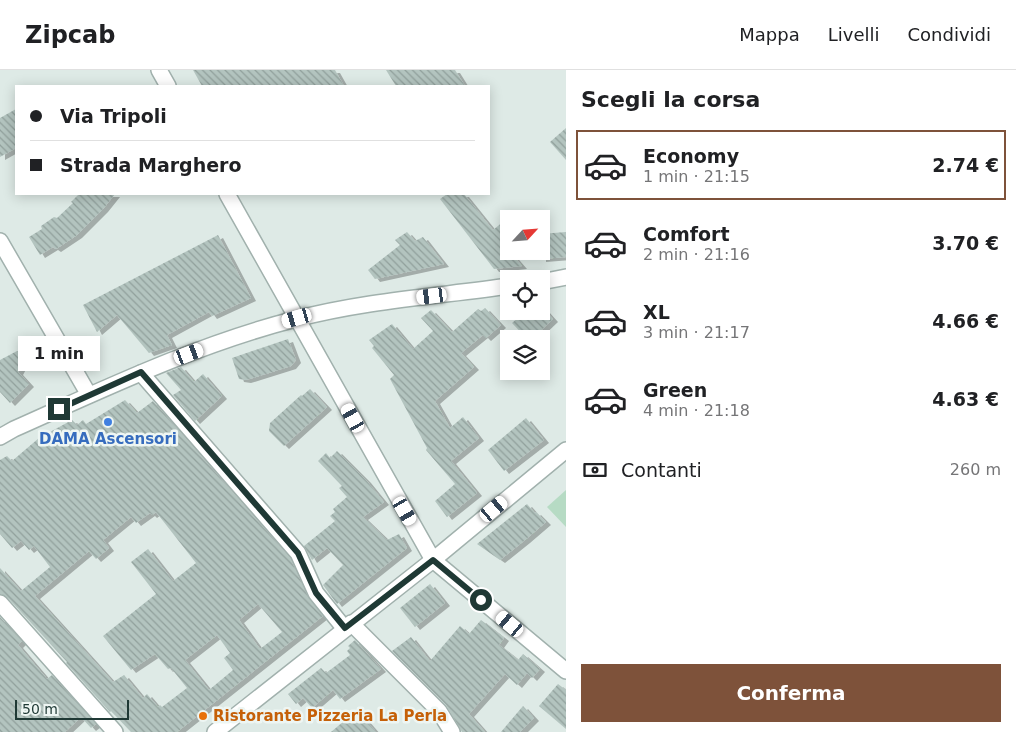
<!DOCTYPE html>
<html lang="it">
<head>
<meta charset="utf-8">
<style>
	:root { --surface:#fff; --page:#f6f6f6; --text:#202124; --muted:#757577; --line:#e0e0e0; --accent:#7e523a }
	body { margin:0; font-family:"DejaVu Sans",sans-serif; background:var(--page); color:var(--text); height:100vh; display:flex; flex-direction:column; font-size:19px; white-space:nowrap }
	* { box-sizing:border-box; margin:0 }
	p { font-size:16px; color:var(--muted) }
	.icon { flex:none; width:28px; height:28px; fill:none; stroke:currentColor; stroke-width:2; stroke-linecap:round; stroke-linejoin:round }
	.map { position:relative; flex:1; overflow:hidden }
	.side { display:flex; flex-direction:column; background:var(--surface); width:450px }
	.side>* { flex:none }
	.top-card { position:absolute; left:15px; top:15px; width:475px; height:110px; border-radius:0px; box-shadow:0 2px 12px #0003; display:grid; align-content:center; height:110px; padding:0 15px; background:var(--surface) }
	.needle { width:32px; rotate:64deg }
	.controls { position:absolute; left:500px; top:140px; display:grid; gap:10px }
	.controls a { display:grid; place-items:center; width:50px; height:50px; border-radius:0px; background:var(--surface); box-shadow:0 2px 12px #0003; font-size:25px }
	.scale { position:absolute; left:15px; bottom:12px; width:114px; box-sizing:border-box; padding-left:5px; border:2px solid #1f3935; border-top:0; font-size:14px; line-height:18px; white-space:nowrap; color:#1f3935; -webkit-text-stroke:4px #eef6f3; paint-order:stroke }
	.end { position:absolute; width:22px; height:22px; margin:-11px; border:6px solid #1f3935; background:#fff; box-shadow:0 0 0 2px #fff }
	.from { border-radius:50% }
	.bubble { position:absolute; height:35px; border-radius:0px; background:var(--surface); box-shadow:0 2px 12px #0003; font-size:16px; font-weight:700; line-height:35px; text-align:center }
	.car { position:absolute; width:15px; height:30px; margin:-15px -8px; border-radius:6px; box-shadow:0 0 4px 1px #0007; background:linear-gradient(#fff 24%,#345 0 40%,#fff 0 76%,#345 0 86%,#fff 0) }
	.top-card b { display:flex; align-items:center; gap:18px; height:48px; font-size:19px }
	.top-card b+b { border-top:1px solid var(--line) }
	.top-card i { width:12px; height:12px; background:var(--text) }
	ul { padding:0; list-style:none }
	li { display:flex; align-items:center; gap:15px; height:70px; margin:0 10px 8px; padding:0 5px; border:2px solid transparent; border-radius:0px }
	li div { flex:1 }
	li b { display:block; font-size:19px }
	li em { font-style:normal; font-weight:700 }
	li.on { border-color:var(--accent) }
	li>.icon { width:45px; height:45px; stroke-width:1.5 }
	h2 { padding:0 15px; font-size:22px; line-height:60px }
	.pay { display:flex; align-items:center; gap:12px; height:55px; padding:0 15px; font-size:19px }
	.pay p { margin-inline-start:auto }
	.action { display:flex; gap:10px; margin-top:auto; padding:10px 15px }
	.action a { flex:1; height:58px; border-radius:0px; background:var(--accent); color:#fff; font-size:20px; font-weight:700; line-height:58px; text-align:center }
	header { display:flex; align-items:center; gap:30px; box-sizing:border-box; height:70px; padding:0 25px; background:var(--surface); border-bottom:1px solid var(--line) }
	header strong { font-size:24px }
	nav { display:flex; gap:28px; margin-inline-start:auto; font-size:18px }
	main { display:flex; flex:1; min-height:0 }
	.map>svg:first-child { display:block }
	.green { fill:#b6dbc4 }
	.building { fill:url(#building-back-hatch); fill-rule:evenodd; filter:url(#shadow) }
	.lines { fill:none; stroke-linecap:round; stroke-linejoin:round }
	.minor-casing { stroke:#a1b1ad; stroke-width:18 }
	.minor { stroke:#fff; stroke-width:15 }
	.route { stroke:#1f3935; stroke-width:6 }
	.shop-dot { fill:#3f7fe0; stroke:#eef6f3; stroke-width:2 }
	.food-dot { fill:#e8710a; stroke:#eef6f3; stroke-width:2 }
	.labels { text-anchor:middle; stroke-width:5; stroke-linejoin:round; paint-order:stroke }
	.shop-label { font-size:15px; font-weight:bold; fill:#366cbe; stroke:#eef6f3 }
	.food-label { font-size:15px; font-weight:bold; fill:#c56008; stroke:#eef6f3; text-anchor:start }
</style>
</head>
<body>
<header>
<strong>Zipcab</strong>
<nav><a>Mappa</a><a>Livelli</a><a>Condividi</a></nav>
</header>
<main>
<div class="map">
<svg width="566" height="662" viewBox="0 0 566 662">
	<defs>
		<pattern id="building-back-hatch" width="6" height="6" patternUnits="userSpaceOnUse" patternTransform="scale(1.25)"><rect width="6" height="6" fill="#b3c4bf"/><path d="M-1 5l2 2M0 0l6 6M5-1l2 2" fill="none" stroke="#91a09c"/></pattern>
		<filter id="shadow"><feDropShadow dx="5" dy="3" stdDeviation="0" flood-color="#0004"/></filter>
	</defs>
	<rect width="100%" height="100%" fill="#deeae6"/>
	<polygon class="green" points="566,420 566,457 547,437"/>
	<g class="building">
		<polygon points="193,0 335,0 344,16 202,16"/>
		<polygon points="386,0 455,0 465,16 396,16"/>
		<polygon points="16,39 16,78 0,87 0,48"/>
		<polygon points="566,58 566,90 550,72"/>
		<polygon points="79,124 115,124 103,139 77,165 56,179 53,177 40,185 29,167 42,159 41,156 54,147 57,148 73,133 71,132"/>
		<polygon points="447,124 464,124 493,160 509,147 509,181 522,196 494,199 440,129"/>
		<polygon points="407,162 415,171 423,167 444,194 375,209 368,200 400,175 395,170"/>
		<polygon points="566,162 566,187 541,189 541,164"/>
		<polygon points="218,165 251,228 212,246 209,242 167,265 172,275 149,283 117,245 97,262 83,235"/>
		<polygon points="485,238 501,255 486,268 483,265 461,283 474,297 435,331 450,358 463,347 479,368 451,391 477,423 447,447 435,431 455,414 426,380 427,378 390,309 394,305 372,278 374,276 369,270 392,254 413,279 433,261 421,248 431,240 452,262 478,239 481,241"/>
		<polygon points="544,239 553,249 532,269 527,269 512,253 526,241 542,241"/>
		<polygon points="288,269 296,290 291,296 246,310 239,309 232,288"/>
		<polygon points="17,281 25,282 25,289 18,302 29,314 10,333 0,322 0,290"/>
		<polygon points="181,297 194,312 203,304 222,326 195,351 173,325 181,320 166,303"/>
		<polygon points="310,319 327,337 284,376 269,361 270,353 301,325 302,326"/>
		<path d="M125,330L137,343L153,331L290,488L308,527L323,546L177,662H131L111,641L110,642L66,593L67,592L7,527L0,524V498L21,521L50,497L34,476L29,480L21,471L12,478L0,464V390L7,386L12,391L39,368L72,350L77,355L83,350L86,354ZM156,442L196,493L173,511L148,479L131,492L156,524L103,566L131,600L155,584L168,599L171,598L187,618L162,637L160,635L158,637L147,624L143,628L124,605L113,612L35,526L89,481L96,489L109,478L103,470L131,447L136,453L150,443L152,445ZM258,534L282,562L260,579L239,550ZM217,565L230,583L224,588L233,600L209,620L185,590Z"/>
		<polygon points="526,348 544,370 504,401 488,380"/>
		<polygon points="337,381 366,410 384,432 363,447 387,470 399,464 407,478 337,534 323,515 343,495 327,478 312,490 304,476 335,451 330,446 335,442 333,439 347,427 339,418 342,416 318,391 326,383 330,388"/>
		<polygon points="527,434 535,443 536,442 546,452 525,470 500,490 477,474"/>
		<polygon points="430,514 445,533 415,557 400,538"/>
		<polygon points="0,547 22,571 18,575 47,609 52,605 96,654 91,658 81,647 65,662 0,662"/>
		<polygon points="481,550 504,568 499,575 518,590 523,584 540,599 532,608 527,603 517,615 505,604 469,644 485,662 462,662 446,635 392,581 411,567 430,591 460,556 469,564"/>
		<polygon points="355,570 381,599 340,629 333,620 312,638 303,628 296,634 288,624 321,598 326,603 350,585 347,581 350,578 348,576"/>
		<polygon points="558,614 566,620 566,659 539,636"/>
		<polygon points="523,636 534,648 520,662 501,662"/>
		<polygon points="357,640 376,662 331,662"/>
	</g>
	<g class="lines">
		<defs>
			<g id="minor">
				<polyline points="159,0 168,16"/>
				<polyline points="227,124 433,490 566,601"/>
				<polyline points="0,171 89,325"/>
				<polyline points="541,212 566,207"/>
				<polyline points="141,303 298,483 316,523 345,559"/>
				<path d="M0,367L14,359C106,318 198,274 296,249C364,231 439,226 509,216"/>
				<polyline points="0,533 115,662"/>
				<polyline points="351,553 439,641 452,662"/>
				<polyline points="215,662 433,490 566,380"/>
			</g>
		</defs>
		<use href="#minor" class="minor-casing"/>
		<use href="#minor" class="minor"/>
	</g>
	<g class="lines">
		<polyline class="route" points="59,339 141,302 298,483 316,523 345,558 433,490 481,530"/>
	</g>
	<circle class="shop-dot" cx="108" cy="352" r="5"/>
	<circle class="food-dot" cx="203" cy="646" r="5"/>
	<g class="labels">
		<g class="shop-label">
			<text x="108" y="374">DAMA Ascensori</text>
		</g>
		<g class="food-label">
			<text x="213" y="651">Ristorante Pizzeria La Perla</text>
		</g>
	</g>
</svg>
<div class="controls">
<a><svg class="needle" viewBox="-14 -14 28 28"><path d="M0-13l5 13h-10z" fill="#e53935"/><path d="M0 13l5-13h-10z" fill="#757577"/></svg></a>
<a><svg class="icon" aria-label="locate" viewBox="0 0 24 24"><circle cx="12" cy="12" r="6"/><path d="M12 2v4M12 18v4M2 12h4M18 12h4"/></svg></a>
<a><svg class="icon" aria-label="layers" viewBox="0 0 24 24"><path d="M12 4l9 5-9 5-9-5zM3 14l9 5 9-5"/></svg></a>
</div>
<div class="scale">50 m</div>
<i class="end from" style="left:481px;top:530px"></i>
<i class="end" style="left:59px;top:339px"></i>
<div class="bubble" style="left:18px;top:266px;width:82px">1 min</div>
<i class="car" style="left:432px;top:226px;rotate:263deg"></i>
<i class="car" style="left:297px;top:248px;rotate:254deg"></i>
<i class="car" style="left:189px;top:284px;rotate:69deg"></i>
<i class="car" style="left:353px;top:348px;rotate:331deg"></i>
<i class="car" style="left:494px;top:439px;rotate:50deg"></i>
<i class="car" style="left:405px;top:441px;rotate:150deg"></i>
<i class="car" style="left:510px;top:554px;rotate:310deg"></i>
<div class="top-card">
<b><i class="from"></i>Via Tripoli</b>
<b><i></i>Strada Marghero</b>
</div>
</div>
<section class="side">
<h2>Scegli la corsa</h2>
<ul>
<li class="on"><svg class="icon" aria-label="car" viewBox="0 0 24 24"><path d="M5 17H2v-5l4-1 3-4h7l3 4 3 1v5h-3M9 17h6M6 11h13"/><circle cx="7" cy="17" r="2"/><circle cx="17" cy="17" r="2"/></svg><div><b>Economy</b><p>1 min · 21:15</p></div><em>2.74 €</em></li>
<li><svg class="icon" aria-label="car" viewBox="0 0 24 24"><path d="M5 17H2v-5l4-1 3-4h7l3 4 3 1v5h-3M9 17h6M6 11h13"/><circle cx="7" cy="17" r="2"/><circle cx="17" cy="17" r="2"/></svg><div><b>Comfort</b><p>2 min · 21:16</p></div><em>3.70 €</em></li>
<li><svg class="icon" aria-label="car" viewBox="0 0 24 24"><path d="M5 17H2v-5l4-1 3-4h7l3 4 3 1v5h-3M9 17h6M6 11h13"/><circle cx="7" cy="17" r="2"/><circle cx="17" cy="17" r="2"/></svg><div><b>XL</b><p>3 min · 21:17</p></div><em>4.66 €</em></li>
<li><svg class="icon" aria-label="car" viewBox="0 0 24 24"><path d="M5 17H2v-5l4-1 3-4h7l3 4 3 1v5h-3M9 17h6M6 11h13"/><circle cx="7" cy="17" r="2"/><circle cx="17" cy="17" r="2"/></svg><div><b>Green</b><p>4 min · 21:18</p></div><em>4.63 €</em></li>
</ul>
<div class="pay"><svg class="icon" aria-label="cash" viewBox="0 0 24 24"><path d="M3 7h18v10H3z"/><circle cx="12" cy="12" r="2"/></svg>Contanti<p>260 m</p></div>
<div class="action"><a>Conferma</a></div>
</section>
</main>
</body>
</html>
